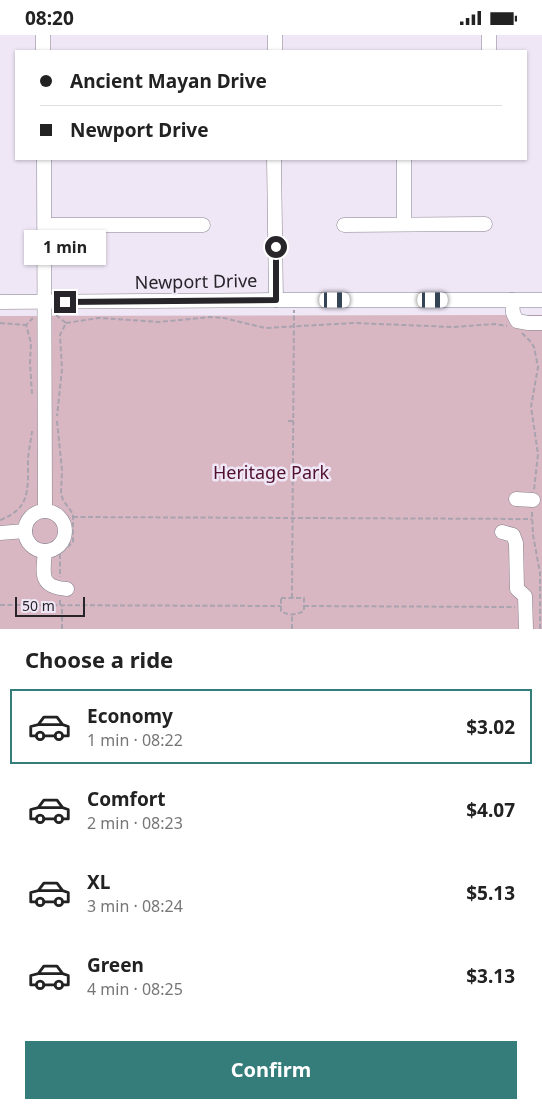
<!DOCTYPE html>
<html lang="en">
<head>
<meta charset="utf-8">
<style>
	:root { --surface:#fff; --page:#f2f2f2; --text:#222; --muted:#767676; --line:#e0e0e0; --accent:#347d7a }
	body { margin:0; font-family:"Noto Sans",sans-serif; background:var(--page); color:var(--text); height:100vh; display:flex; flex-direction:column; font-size:19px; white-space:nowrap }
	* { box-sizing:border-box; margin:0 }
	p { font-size:16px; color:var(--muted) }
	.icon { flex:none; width:28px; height:28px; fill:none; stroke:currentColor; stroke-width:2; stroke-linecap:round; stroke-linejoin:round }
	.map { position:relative; height:594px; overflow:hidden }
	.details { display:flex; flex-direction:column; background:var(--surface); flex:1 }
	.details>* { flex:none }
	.hud { position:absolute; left:15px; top:15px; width:512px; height:110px; border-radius:0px; box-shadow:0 1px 4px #0004; display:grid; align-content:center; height:110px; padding:0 25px; background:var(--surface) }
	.scale { position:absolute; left:15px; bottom:12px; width:70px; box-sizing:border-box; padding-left:5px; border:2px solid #28252a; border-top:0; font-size:14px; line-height:18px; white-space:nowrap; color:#28252a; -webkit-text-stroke:4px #efe6f6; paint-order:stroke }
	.end { position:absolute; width:22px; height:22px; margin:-11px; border:6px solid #28252a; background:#fff; box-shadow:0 0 0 2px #fff }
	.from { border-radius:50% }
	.bubble { position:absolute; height:35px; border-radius:0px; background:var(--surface); box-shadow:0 1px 4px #0004; font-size:16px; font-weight:700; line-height:35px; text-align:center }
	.car { position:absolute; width:15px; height:30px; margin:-15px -8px; border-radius:6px; box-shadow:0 0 4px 1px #0007; background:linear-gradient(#fff 24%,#345 0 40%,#fff 0 76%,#345 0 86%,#fff 0) }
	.hud b { display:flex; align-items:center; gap:18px; height:48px; font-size:19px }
	.hud b+b { border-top:1px solid var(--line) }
	.hud i { width:12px; height:12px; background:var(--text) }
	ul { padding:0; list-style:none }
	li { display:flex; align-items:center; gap:15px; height:75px; margin:0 10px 8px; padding:0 15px; border:2px solid transparent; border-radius:0px }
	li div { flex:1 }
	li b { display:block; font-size:19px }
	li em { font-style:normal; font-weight:700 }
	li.active { border-color:var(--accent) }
	li>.icon { width:45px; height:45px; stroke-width:1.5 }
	h2 { padding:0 25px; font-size:22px; line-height:60px }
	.primary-button { display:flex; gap:10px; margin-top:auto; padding:10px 25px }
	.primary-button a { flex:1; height:58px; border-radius:0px; background:var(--accent); color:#fff; font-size:20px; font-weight:700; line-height:58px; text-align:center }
	.status { display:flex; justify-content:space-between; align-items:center; height:35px; padding:0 25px; background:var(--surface); direction:ltr }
	.status svg { height:14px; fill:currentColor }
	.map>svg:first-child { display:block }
	.green { fill:#d9b7c2 }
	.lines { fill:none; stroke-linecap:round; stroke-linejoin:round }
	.minor-casing { stroke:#88818f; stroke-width:15 }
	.path { stroke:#a9a2af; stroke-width:2; stroke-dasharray:5 2.5; stroke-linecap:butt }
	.minor { stroke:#fff; stroke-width:14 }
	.route { stroke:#28252a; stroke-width:6 }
	.labels { text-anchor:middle; stroke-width:5; stroke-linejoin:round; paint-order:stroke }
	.street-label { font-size:18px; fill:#28252a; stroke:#efe6f6 }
	.park-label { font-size:18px; fill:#51102e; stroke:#efe6f6 }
</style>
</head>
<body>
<div class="status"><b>08:20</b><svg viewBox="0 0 49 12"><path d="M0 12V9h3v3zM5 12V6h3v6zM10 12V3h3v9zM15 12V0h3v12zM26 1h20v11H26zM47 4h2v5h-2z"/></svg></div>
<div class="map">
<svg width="542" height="594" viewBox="0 0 542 594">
	<rect width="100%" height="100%" fill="#efe6f6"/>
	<polygon class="green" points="542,280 542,594 0,594 0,281"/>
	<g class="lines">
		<defs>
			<g id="minor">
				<polyline points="43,0 43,16"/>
				<polyline points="489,0 489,16"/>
				<polyline points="275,16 275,0"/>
				<polyline points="44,124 45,476"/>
				<polyline points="274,124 276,265"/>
				<polyline points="404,124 404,189"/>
				<polyline points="45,190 203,190"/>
				<polyline points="344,190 485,189"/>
				<polyline points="512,265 513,278 517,286 528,288 542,288"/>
				<polyline points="0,267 276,265 542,265"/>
				<polyline points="516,464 533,465"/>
				<circle cx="45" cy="496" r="20"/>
				<polyline points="502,497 513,500 516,508 517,554 525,561 526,594"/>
				<polyline points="0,498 25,496"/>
				<path d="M45,516C43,539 39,552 67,554"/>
			</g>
		</defs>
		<use href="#minor" class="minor-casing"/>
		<g class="path">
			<polyline points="56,280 66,288 60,300 62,334 57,381"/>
			<polyline points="0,288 25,290"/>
			<polyline points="66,288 99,283 159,287 210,282 224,283 265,293 354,288 453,292 495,289 507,291"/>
			<polyline points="522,298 530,306 534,312 538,332 531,372 538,419 534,455"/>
			<polyline points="32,359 30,328 31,308 26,290 33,283"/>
			<polyline points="57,386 62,435 61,458 63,465 73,479 73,507 60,519 60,542"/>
			<polyline points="288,386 294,386"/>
			<polyline points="532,477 533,500 540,538 540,594"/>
			<polyline points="73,482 532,484"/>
			<path d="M0,485C30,474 28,455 28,427C28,417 31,406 32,396"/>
			<path d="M281,563H304V576C296,580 288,581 281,576Z"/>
			<polyline points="292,563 294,275"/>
			<polyline points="0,570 281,571"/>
			<polyline points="60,570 60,564"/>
			<polyline points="304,571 515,572"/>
			<polyline points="62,594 62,570"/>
			<polyline points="292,594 292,580"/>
		</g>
		<use href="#minor" class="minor"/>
	</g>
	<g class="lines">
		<polyline class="route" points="65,267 276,265 276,212"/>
	</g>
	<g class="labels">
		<g class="street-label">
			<text transform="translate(196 247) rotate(-1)" y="6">Newport Drive</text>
		</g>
		<g class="park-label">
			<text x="271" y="444">Heritage Park</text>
		</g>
	</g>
</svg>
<div class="scale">50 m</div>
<i class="end from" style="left:276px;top:212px"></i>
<i class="end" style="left:65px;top:267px"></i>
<div class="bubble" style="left:24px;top:195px;width:82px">1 min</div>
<i class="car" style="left:335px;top:265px;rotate:90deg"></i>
<i class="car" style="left:433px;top:265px;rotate:90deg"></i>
<div class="hud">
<b><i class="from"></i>Ancient Mayan Drive</b>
<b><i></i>Newport Drive</b>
</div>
</div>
<section class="details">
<h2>Choose a ride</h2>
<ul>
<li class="active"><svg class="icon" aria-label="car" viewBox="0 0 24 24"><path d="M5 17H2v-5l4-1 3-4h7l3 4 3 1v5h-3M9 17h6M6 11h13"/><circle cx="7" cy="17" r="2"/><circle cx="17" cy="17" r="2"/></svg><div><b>Economy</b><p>1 min · 08:22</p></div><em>$3.02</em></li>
<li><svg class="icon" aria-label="car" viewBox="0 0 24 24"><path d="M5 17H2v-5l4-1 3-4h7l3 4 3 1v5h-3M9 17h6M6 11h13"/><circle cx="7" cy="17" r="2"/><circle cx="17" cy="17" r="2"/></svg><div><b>Comfort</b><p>2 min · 08:23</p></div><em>$4.07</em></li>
<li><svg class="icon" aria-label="car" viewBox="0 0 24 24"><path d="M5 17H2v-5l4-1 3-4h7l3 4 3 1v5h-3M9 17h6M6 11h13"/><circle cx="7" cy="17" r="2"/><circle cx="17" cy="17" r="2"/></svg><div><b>XL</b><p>3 min · 08:24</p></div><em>$5.13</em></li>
<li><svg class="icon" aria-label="car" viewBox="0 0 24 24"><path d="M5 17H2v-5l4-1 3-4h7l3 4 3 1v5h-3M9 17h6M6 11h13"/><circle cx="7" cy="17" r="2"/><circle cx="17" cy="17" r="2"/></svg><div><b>Green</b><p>4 min · 08:25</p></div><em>$3.13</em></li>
</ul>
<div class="primary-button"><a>Confirm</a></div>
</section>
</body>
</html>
